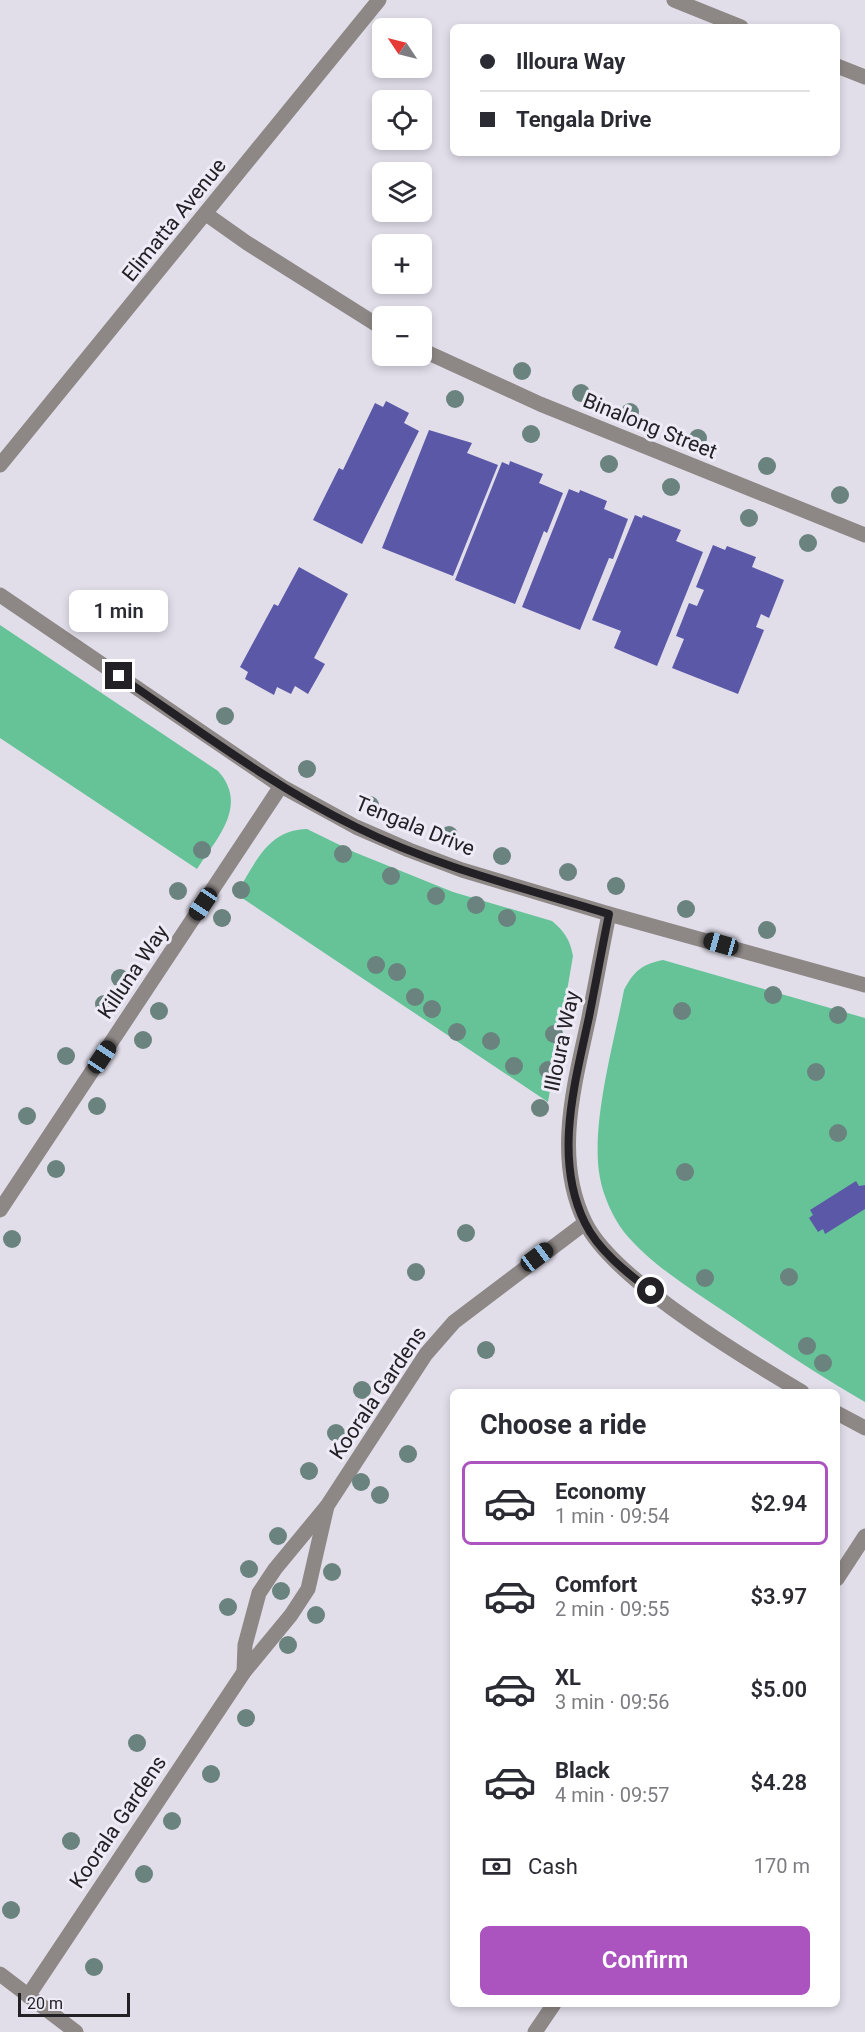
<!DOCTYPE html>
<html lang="en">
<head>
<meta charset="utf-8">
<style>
	:root { --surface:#fff; --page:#f7f7f7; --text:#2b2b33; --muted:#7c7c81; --line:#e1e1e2; --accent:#ab53bf }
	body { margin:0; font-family:Roboto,sans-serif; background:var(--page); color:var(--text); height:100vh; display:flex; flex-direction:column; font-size:22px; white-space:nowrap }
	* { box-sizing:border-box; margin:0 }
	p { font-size:20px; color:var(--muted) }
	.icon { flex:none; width:33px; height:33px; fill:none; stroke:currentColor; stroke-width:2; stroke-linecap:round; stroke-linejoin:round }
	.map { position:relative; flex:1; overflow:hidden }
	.sheet { position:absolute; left:450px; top:1389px; width:390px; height:618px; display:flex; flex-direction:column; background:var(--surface); border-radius:9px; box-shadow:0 3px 9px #0003 }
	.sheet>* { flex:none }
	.guide { position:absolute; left:450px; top:24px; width:390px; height:132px; border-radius:9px; box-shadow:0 3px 9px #0003; display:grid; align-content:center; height:132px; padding:0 30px; background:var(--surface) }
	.needle { width:39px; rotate:305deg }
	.tools { position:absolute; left:372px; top:18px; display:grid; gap:12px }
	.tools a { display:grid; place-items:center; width:60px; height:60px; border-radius:9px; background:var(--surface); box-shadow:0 3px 9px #0003; font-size:30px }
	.scale { position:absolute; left:18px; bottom:15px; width:112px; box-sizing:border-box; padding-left:6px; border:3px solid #232126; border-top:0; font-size:16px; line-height:21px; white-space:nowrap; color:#232126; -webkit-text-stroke:4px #eeebf7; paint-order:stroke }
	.end { position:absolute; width:27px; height:27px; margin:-14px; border:8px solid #232126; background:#fff; box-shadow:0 0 0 3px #fff }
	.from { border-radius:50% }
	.bubble { position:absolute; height:42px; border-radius:9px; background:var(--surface); box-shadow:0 3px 9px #0003; font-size:20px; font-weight:600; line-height:42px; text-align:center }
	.car { position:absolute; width:18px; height:36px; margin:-18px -9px; border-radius:8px; box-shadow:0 0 4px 2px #0007; background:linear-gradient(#222 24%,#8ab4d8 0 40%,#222 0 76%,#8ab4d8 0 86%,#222 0) }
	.guide b { display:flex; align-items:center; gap:21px; height:57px; font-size:22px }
	.guide b+b { border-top:2px solid var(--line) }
	.guide i { width:15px; height:15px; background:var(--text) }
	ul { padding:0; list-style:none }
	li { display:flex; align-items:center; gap:18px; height:84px; margin:0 12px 9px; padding:0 18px; border:3px solid transparent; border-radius:9px }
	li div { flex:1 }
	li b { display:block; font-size:22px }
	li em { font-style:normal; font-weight:600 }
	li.on { border-color:var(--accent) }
	li>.icon { width:54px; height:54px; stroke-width:1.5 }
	h2 { padding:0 30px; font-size:27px; line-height:72px }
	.pay { display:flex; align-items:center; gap:15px; height:66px; padding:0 30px; font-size:22px }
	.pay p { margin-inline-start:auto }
	.cta { display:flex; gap:12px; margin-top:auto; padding:12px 30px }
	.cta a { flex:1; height:69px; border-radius:9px; background:var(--accent); color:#fff; font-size:24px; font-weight:600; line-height:69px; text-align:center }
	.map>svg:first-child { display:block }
	.green { fill:#66c398 }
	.building { fill:#5b58a8 }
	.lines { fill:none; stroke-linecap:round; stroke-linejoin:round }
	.minor { stroke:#8d8785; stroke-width:15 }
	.tertiary { stroke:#8d8785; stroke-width:15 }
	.tree { fill:#6a837e }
	.route { stroke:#232126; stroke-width:8 }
	.labels { text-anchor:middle; stroke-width:6; stroke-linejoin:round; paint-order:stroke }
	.street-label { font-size:21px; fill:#232126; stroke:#eeebf7 }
</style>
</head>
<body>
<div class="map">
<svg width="865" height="2032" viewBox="0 0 865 2032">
	<rect width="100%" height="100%" fill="#e1deea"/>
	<g class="green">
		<path d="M0,625L218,771C249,805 217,838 197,869L0,738Z"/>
		<path d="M307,829L354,852L453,892L552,921C565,932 570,940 573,956L548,1102L236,894C255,864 267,830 307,829Z"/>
		<path d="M663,960L865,1018V1402C819,1376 775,1346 731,1316C694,1291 652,1266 624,1232C613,1218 603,1195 600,1178C590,1126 614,1043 624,990C634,971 642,964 663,960Z"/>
	</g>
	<g class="building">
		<polygon points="386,401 409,413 404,423 419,431 362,544 313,520 339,468 343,470 375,403 383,407"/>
		<polygon points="429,430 472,443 467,453 498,465 453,576 382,548"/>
		<polygon points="510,461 543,474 539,483 563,493 547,533 544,531 515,604 455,580 502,462 509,465"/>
		<polygon points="569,489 579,493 580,490 607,501 604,509 628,519 613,559 609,558 580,630 522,607"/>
		<polygon points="635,515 642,518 643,515 681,530 676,541 703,552 657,666 614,648 621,631 592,620"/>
		<polygon points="713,545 725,550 727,546 756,557 752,567 784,580 769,618 761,614 756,627 764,630 738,694 672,668 684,639 676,636 689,603 697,606 704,590 696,587"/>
		<polygon points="299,567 348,594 314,658 325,664 308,694 295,686 291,694 277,687 274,695 245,679 248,672 240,667 274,604 278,606"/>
		<polygon points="856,1181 859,1186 865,1185 865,1209 825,1234 823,1229 818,1232 809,1218 813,1215 810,1210"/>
	</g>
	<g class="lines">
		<g class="minor">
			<polyline points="674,0 741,27"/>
			<polyline points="837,66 865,77"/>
			<polyline points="206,214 247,243 382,328"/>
			<polyline points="422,350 540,404 865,535"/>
			<polyline points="0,465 379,0"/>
			<polyline points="0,595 281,786 356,827 409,850 462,870 609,914 865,985"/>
			<path d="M609,914C602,948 596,982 589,1017C575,1083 553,1157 585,1222C612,1279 746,1359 802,1392"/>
			<polyline points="0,1210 281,786"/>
			<polyline points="837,1413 865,1428"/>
			<polyline points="837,1579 865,1536"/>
			<polyline points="244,1672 245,1645 259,1593 275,1569 327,1506 426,1354 454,1322 585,1223"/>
			<polyline points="28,1996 244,1672 291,1615 308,1589 327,1506"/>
			<polyline points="535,2032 554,2004"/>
		</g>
		<polyline class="tertiary" points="0,1974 76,2032"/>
	</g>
	<g class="tree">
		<circle cx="522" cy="371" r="9"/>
		<circle cx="581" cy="393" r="9"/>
		<circle cx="455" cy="399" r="9"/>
		<circle cx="630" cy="412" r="9"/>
		<circle cx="531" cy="434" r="9"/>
		<circle cx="698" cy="438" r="9"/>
		<circle cx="609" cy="464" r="9"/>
		<circle cx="767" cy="466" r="9"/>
		<circle cx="671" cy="487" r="9"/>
		<circle cx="840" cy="495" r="9"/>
		<circle cx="749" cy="518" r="9"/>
		<circle cx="808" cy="543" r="9"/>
		<circle cx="225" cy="716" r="9"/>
		<circle cx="307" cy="769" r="9"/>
		<circle cx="370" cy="805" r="9"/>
		<circle cx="449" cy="835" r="9"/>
		<circle cx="202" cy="850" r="9"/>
		<circle cx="343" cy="854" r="9"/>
		<circle cx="502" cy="856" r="9"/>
		<circle cx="568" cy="872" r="9"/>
		<circle cx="391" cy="876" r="9"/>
		<circle cx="616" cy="886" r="9"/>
		<circle cx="241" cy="890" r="9"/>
		<circle cx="178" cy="891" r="9"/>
		<circle cx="436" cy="896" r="9"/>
		<circle cx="476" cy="905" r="9"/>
		<circle cx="686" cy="909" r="9"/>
		<circle cx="222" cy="918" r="9"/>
		<circle cx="507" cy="918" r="9"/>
		<circle cx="767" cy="930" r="9"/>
		<circle cx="376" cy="965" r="9"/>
		<circle cx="397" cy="972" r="9"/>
		<circle cx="120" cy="978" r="9"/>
		<circle cx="773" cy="995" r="9"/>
		<circle cx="415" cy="997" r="9"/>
		<circle cx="104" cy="1004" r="9"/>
		<circle cx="432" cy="1009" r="9"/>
		<circle cx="159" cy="1011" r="9"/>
		<circle cx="682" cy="1011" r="9"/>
		<circle cx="838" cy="1015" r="9"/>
		<circle cx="457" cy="1032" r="9"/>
		<circle cx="554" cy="1034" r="9"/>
		<circle cx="143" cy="1040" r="9"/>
		<circle cx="491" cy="1041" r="9"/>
		<circle cx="66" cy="1056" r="9"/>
		<circle cx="514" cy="1066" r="9"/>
		<circle cx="548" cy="1070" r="9"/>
		<circle cx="816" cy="1072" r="9"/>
		<circle cx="97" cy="1106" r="9"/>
		<circle cx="540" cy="1108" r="9"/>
		<circle cx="27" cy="1116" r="9"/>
		<circle cx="838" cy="1133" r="9"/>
		<circle cx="56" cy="1169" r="9"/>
		<circle cx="685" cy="1172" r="9"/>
		<circle cx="466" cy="1233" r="9"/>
		<circle cx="12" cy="1239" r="9"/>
		<circle cx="416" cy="1272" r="9"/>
		<circle cx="789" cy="1277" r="9"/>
		<circle cx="705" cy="1278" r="9"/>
		<circle cx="807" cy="1346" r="9"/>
		<circle cx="486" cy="1350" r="9"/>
		<circle cx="823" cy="1363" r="9"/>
		<circle cx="362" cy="1390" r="9"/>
		<circle cx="336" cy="1433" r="9"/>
		<circle cx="408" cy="1454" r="9"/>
		<circle cx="309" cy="1471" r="9"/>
		<circle cx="361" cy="1482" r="9"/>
		<circle cx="380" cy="1495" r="9"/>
		<circle cx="278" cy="1536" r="9"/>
		<circle cx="249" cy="1569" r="9"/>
		<circle cx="332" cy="1572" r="9"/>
		<circle cx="281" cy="1591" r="9"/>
		<circle cx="228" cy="1607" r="9"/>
		<circle cx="316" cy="1615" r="9"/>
		<circle cx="288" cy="1645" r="9"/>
		<circle cx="246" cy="1718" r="9"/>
		<circle cx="137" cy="1743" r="9"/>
		<circle cx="211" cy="1774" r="9"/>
		<circle cx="172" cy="1821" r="9"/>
		<circle cx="71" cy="1841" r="9"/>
		<circle cx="144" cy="1874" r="9"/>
		<circle cx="11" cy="1910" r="9"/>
		<circle cx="94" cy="1967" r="9"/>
	</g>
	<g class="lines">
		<path class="route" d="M119,676C196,728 272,786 356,827C436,867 524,888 609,914C602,948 596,982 589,1017C575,1083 553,1158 585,1223C598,1250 627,1273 651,1291"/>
	</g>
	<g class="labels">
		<g class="street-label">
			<text transform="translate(174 220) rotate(-51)" y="7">Elimatta Avenue</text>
			<text transform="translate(650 426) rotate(22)" y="7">Binalong Street</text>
			<text transform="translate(415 826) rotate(22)" y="7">Tengala Drive</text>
			<text transform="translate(133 972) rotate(-56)" y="7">Killuna Way</text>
			<text transform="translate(562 1041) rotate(-78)" y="7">Illoura Way</text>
			<text transform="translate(378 1393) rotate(-56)" y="7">Koorala Gardens</text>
			<text transform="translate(118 1822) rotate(-56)" y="7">Koorala Gardens</text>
		</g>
	</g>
</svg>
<div class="tools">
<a><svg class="needle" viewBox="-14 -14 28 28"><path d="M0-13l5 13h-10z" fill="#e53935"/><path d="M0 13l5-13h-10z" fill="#7c7c81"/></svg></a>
<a><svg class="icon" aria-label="locate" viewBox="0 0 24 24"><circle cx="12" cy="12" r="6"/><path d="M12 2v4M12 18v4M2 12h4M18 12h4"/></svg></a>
<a><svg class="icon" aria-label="layers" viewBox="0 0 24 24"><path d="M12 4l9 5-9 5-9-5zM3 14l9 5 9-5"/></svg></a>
<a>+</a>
<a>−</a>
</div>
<div class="scale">20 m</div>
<i class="end from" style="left:651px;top:1291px"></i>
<i class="end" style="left:119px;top:676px"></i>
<div class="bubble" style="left:69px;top:590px;width:99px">1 min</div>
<i class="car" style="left:203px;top:904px;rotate:214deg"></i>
<i class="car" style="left:721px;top:944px;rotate:286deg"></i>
<i class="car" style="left:102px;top:1057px;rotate:34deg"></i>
<i class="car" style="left:537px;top:1257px;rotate:53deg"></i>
<div class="guide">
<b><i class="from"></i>Illoura Way</b>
<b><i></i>Tengala Drive</b>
</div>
<section class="sheet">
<h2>Choose a ride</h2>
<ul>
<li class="on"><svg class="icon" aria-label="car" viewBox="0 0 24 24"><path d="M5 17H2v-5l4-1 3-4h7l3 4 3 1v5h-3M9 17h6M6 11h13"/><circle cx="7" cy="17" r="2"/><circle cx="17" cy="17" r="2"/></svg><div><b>Economy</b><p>1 min · 09:54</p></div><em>$2.94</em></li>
<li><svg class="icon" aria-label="car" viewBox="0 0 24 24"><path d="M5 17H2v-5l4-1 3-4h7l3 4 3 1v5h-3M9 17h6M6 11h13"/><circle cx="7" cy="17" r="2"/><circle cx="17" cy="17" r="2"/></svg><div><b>Comfort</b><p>2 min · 09:55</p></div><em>$3.97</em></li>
<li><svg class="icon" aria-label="car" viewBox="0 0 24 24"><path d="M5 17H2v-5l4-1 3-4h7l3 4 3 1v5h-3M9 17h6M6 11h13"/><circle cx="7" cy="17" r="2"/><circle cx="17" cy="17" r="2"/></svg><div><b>XL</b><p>3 min · 09:56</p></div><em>$5.00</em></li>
<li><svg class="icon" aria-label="car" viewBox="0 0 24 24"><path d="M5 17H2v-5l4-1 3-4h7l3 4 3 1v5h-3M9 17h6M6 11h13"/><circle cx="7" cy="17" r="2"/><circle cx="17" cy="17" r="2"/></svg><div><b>Black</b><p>4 min · 09:57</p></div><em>$4.28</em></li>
</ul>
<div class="pay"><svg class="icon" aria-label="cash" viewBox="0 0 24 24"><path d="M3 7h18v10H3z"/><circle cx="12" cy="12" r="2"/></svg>Cash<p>170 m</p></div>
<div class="cta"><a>Confirm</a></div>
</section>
</div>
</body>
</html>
